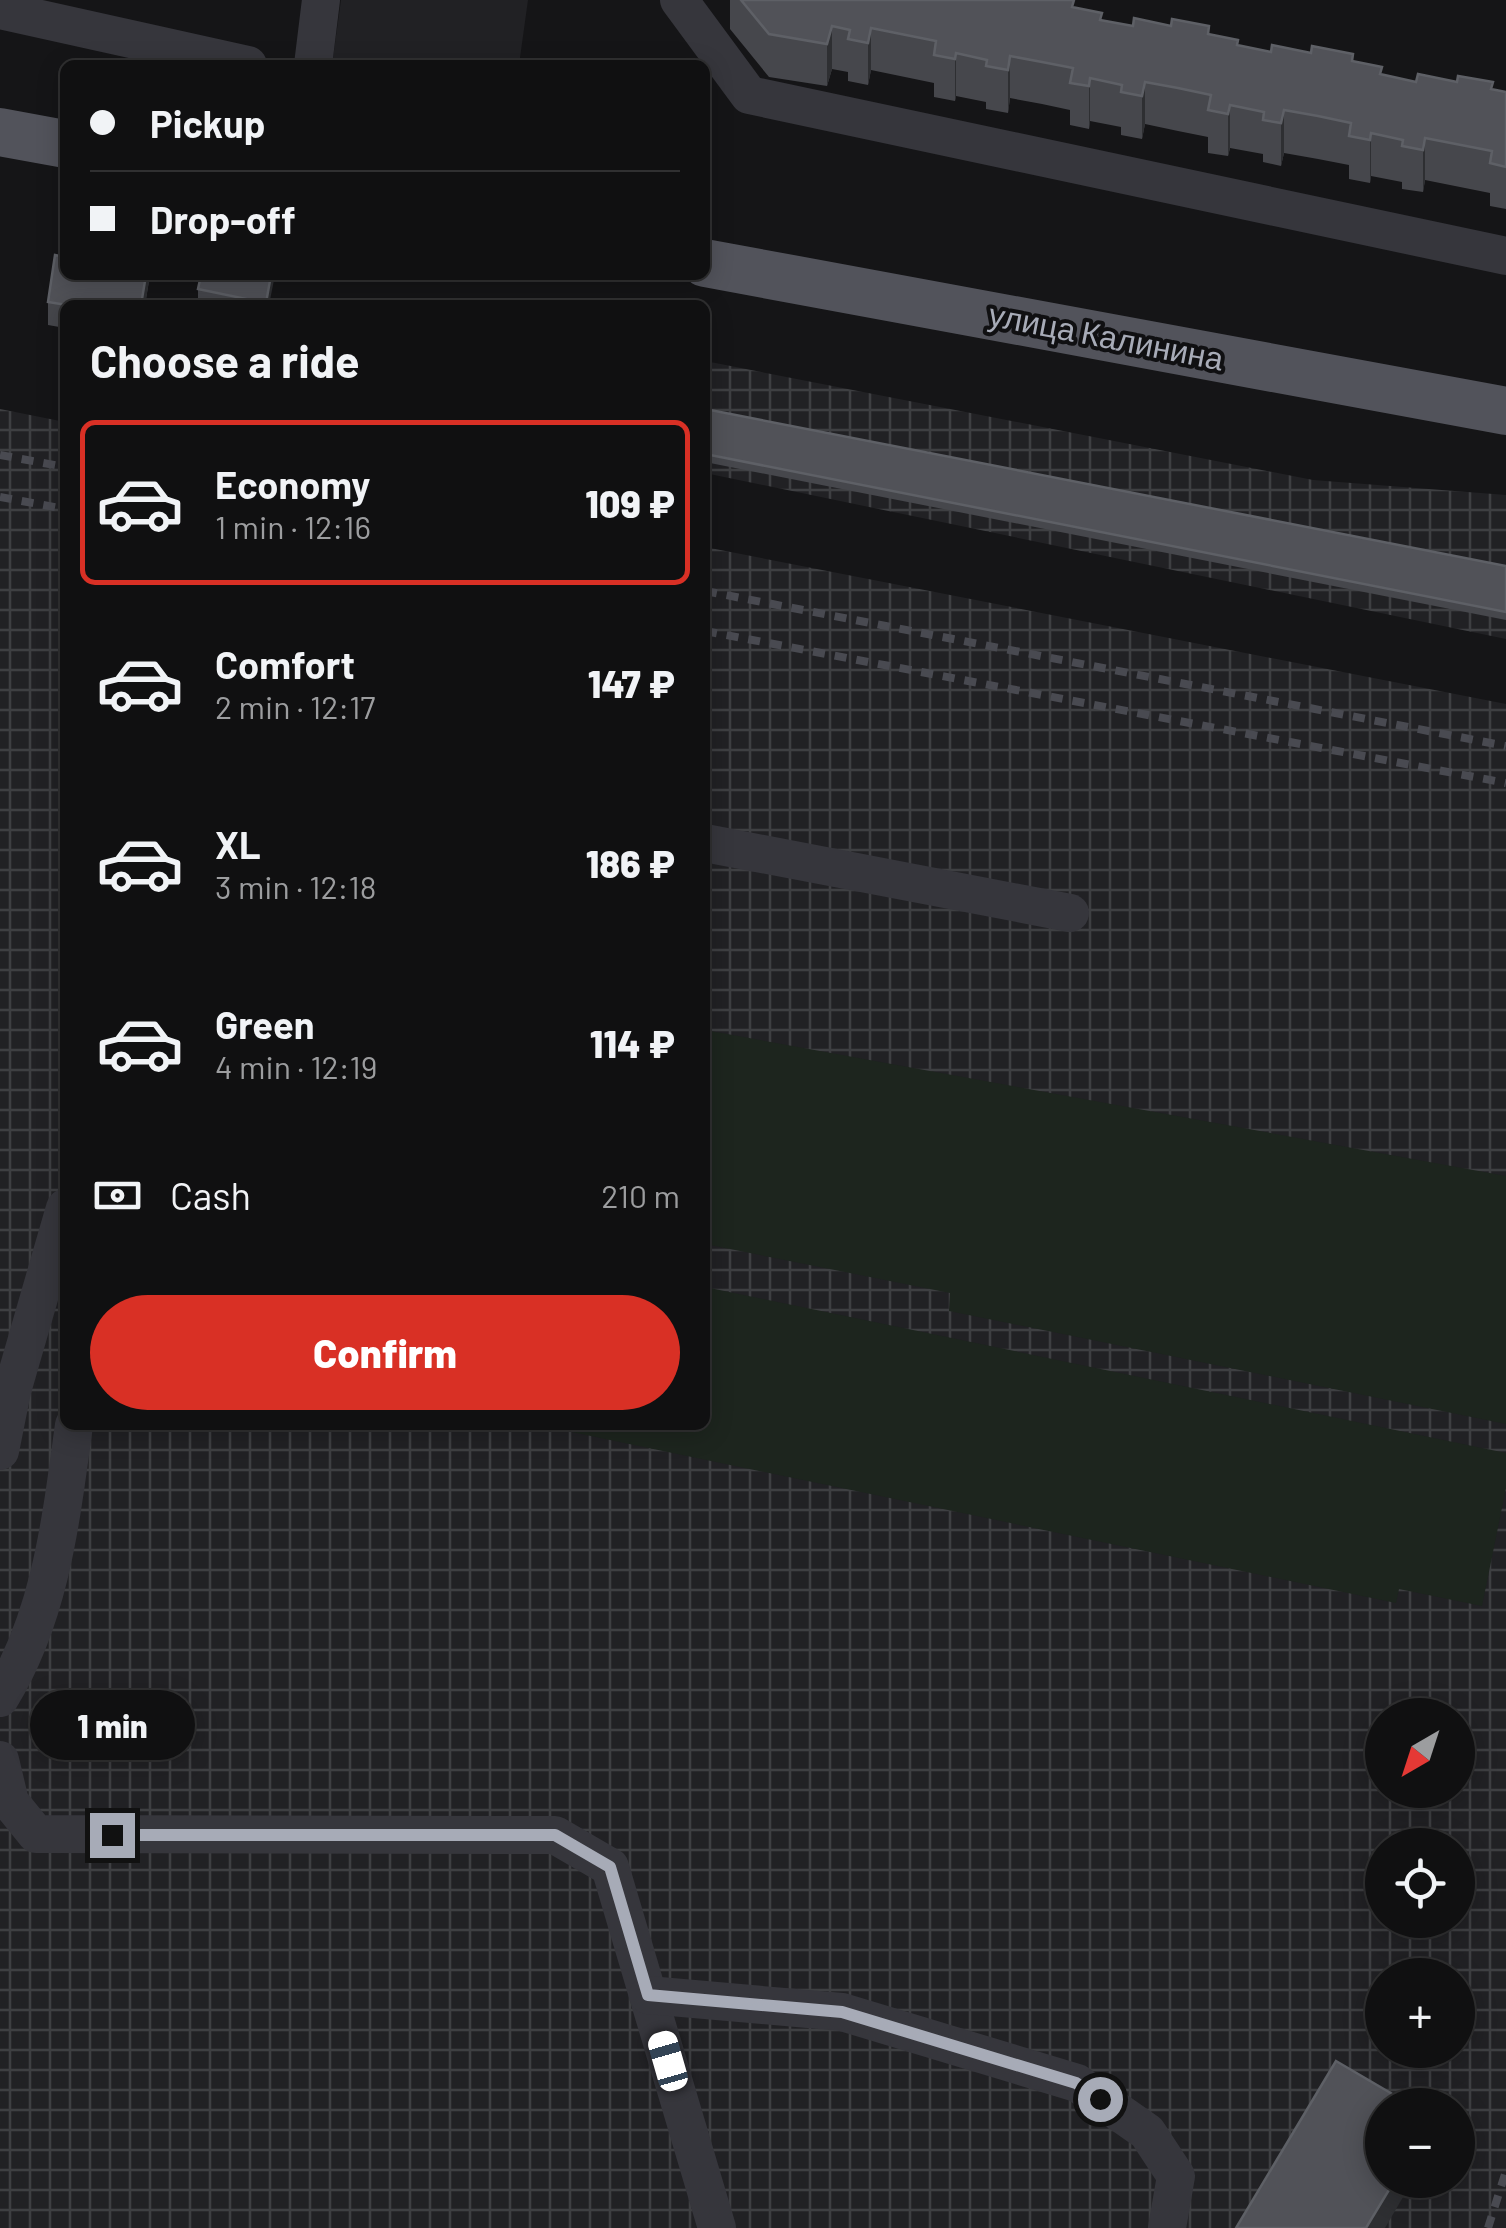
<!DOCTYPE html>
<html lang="en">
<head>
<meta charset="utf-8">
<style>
	:root { --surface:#101011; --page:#19191a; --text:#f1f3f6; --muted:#9c9d9f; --line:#303031; --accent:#d93025 }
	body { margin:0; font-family:Barlow,sans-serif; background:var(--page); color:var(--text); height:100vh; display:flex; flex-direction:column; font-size:38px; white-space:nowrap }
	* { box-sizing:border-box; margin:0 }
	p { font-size:32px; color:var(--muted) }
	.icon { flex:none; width:55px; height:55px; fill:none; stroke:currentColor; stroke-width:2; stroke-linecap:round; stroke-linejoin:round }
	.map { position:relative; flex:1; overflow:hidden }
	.drawer { position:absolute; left:60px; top:300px; width:650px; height:1130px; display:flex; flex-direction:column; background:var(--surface); border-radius:15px; box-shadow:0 5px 25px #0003,0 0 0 2px var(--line) }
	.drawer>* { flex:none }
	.hud { position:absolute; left:60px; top:60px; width:650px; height:220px; border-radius:15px; box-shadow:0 5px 25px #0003,0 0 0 2px var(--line); display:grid; align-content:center; height:220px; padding:0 30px; background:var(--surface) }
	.needle { width:65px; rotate:219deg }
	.fabs { position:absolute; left:1365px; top:1698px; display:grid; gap:20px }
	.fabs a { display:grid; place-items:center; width:110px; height:110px; border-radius:50%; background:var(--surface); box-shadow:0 5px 25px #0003,0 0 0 2px var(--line); font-size:50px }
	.end { position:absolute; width:45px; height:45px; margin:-22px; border:12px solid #a7abb7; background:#111; box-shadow:0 0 0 5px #111 }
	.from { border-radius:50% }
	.bubble { position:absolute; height:70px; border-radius:35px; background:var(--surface); box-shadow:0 5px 25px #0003,0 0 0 2px var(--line); font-size:32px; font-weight:800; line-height:70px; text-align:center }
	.car { position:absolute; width:30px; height:60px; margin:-30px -15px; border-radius:12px; box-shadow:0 0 8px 2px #0007; background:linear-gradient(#fff 24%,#345 0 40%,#fff 0 76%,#345 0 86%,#fff 0) }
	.hud b { display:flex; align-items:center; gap:35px; height:95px; font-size:38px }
	.hud b+b { border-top:2px solid var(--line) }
	.hud i { width:25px; height:25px; background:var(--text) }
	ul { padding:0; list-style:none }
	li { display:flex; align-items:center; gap:30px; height:165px; margin:0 20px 15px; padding:0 10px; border:5px solid transparent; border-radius:15px }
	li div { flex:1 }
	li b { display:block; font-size:38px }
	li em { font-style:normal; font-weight:800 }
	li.active { border-color:var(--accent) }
	li>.icon { width:90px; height:90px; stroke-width:1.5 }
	h2 { padding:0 30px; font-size:45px; line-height:120px }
	.pay { display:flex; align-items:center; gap:25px; height:110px; padding:0 30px; font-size:38px }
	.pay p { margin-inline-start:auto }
	.button { display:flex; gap:20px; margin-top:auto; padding:20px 30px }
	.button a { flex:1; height:115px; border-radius:60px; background:var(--accent); color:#fff; font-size:40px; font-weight:800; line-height:115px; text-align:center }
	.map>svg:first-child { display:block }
	.built { fill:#212124 }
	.industrial { fill:url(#industrial-grid); fill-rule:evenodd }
	.green { fill:#1d251e }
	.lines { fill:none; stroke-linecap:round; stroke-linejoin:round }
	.minor { stroke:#36363c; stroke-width:38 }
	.major { stroke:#52535b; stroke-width:48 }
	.rail { stroke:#494a51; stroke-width:8; stroke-dasharray:12 10; stroke-linecap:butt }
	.wall { fill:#46474c }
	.shaded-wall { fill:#2e2f32 }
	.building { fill:#515258; stroke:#5e6066; stroke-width:2.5 }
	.route { stroke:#a7abb7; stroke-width:12 }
	.labels { text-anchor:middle; stroke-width:8; stroke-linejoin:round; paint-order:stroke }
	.street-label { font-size:32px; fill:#a7abb7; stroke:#101012 }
</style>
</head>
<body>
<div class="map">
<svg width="1506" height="2228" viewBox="0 0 1506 2228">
	<defs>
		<pattern id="industrial-grid" width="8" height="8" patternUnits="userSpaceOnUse" patternTransform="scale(2.5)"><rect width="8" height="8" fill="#212124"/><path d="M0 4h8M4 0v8" fill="none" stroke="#3e3f42"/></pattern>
	</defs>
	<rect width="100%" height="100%" fill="#151517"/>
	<polygon class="built" points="341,0 528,0 519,65 332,65"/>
	<g class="industrial">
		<polygon points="705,361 1313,480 1506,495 1506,639 705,473"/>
		<path d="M0,409L65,422V1425H705V547L1506,704V2228H0ZM1382,1715H1458V1790H1382ZM1382,1845H1458V1920H1382ZM1382,1975H1458V2050H1382ZM1382,2105H1458V2180H1382Z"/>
	</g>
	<g class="green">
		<polygon points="705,1030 1506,1176 1506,1424 949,1311 950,1293 705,1244"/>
		<polygon points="705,1287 1506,1453 1506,1488 1482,1606 1399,1589 1396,1603 538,1425 705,1425"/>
	</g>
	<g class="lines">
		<g class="minor">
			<polyline points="679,0 749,95 1506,256"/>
			<polyline points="0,10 248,65"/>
			<polyline points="313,65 321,0"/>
			<polyline points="705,843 1070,913"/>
			<polyline points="0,1451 12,1391 65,1208"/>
			<path d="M0,1698C51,1615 61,1519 74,1425"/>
			<polyline points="0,1760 10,1802 36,1834 555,1835 610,1867 717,2228"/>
			<polyline points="648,1995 842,2012 1077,2083 1147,2132 1176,2176 1167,2228"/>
		</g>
		<g class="major">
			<polyline points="0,132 65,144"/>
			<polyline points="705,263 1506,411"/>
		</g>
		<g class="rail">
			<polyline points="0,455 65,467"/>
			<polyline points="0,497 65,509"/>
			<polyline points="705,591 1506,746"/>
			<polyline points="705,631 1506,783"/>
			<polyline points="1488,2228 1506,2171"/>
		</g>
	</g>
	<g class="wall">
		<polygon points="730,0 995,0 1074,7 1102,21 1133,26 1209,34 1238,46 1271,52 1353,61 1382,75 1416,82 1506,92 1506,209 1490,206 1490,193 1425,180 1423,192 1402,189 1402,182 1371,176 1370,183 1349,179 1349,165 1318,159 1284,153 1281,166 1263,162 1263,154 1230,148 1228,156 1208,153 1208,137 1178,131 1145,124 1142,139 1121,135 1121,127 1090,121 1089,129 1070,125 1070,110 1042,104 1010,98 1008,113 986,109 986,102 956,96 955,101 934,97 934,83 871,70 868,85 848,81 848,72 832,69 827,86 769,77 730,29"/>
		<polygon points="150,275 145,305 65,305 65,328 48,325 48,302"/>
		<polygon points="201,275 269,305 198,305 198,289"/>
		<polygon points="705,409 1506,566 1506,620 705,462"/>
	</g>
	<g class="shaded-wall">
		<polygon points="832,26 832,69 827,86 827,44"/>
		<polygon points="871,28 871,70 868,85 868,43"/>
		<polygon points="956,53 956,96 955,101 955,59"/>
		<polygon points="1010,56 1010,98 1008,113 1008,70"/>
		<polygon points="1090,78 1090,121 1089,129 1089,86"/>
		<polygon points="1145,82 1145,124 1142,139 1142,96"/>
		<polygon points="1230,105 1230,148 1228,156 1228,114"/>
		<polygon points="1284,110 1284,153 1281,166 1281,123"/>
		<polygon points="1371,133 1371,176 1370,183 1370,140"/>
		<polygon points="1425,138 1425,180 1423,192 1423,150"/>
		<polygon points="146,275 150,275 145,305 141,305"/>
		<polygon points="271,275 275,275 269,305 266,305"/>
		<polygon points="1395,2180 1413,2180 1385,2228 1366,2228"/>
	</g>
	<g class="building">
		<polygon points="741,0 1074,0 1072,7 1102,13 1100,20 1133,26 1134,18 1171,26 1172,19 1209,26 1208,34 1238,40 1237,45 1271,52 1272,45 1311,53 1312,46 1353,54 1352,61 1382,67 1380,74 1416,82 1418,74 1457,82 1458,76 1493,82 1491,89 1506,92 1506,167 1490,163 1492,151 1425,138 1423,150 1402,146 1403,140 1371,133 1370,140 1349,136 1351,123 1318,116 1284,110 1281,123 1263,120 1264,112 1230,105 1228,114 1208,110 1211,95 1178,88 1145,82 1142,96 1121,92 1122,85 1090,78 1089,86 1070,83 1073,68 1042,62 1010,56 1008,70 986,66 987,60 956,53 955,59 934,55 936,41 871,28 868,43 848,39 850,30 832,26 827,44 769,34"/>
		<polygon points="55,255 65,257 65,275 146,275 141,305 67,305 48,302"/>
		<polygon points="201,275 271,275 266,303 198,289"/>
		<polygon points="705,409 1506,566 1506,612 705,454"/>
		<polygon points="1336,2061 1411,2105 1382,2105 1382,2180 1395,2180 1366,2228 1236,2228"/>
	</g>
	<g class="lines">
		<polyline class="route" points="112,1835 555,1835 610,1867 648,1995 842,2012 1076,2083 1100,2099"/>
	</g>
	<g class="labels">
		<g class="street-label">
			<text transform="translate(1106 337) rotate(11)" y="11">улица Калинина</text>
		</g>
	</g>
</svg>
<div class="fabs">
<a><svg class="needle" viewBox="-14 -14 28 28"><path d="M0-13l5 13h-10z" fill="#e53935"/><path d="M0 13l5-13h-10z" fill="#9c9d9f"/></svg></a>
<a><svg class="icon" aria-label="locate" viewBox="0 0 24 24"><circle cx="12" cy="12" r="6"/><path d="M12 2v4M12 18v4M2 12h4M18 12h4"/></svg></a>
<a>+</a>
<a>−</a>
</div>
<i class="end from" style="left:1100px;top:2099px"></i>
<i class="end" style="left:112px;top:1835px"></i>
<div class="bubble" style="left:30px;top:1690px;width:165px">1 min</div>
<i class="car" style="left:668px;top:2061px;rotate:344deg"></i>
<div class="hud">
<b><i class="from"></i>Pickup</b>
<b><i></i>Drop-off</b>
</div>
<section class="drawer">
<h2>Choose a ride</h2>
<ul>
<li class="active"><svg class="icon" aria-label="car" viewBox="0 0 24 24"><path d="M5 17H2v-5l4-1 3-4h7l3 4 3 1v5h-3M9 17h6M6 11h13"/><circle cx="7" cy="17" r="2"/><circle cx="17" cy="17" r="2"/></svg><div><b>Economy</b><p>1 min · 12:16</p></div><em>109 ₽</em></li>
<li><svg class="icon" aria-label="car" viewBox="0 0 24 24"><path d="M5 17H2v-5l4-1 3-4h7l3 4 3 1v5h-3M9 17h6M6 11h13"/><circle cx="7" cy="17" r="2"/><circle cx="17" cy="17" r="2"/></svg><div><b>Comfort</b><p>2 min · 12:17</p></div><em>147 ₽</em></li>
<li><svg class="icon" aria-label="car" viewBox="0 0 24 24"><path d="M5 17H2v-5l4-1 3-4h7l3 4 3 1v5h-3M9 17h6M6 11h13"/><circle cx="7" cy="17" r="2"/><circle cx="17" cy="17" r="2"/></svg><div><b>XL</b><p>3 min · 12:18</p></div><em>186 ₽</em></li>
<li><svg class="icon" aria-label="car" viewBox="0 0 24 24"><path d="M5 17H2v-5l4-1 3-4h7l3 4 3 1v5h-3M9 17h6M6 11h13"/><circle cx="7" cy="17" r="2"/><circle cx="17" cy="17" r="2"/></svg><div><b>Green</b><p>4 min · 12:19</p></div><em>114 ₽</em></li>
</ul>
<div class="pay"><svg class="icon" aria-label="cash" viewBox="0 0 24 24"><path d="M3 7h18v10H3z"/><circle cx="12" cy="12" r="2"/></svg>Cash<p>210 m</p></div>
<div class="button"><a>Confirm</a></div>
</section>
</div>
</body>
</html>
